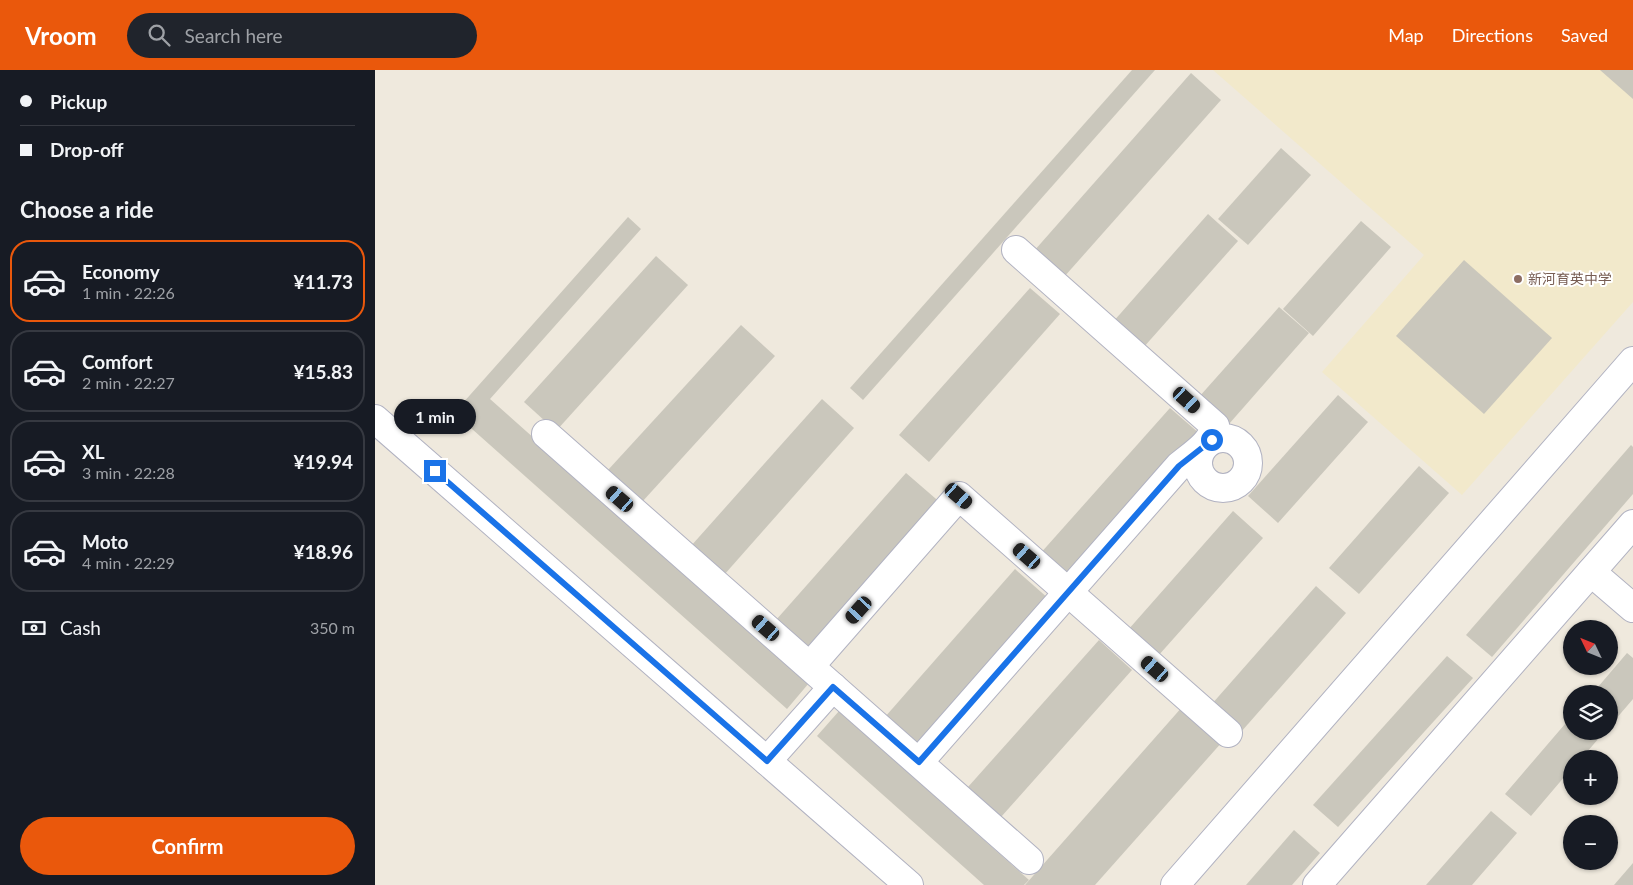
<!DOCTYPE html>
<html lang="en">
<head>
<meta charset="utf-8">
<style>
	:root { --surface:#171b24; --page:#20242c; --text:#f1f3f6; --muted:#9ea1a6; --line:#363941; --accent:#ea580c }
	body { margin:0; font-family:Lato,"Noto Sans SC",sans-serif; background:var(--page); color:var(--text); height:100vh; display:flex; flex-direction:column; font-size:19px; white-space:nowrap }
	* { box-sizing:border-box; margin:0 }
	p { font-size:16px; color:var(--muted) }
	.icon { flex:none; width:28px; height:28px; fill:none; stroke:currentColor; stroke-width:2; stroke-linecap:round; stroke-linejoin:round }
	.map { position:relative; flex:1; overflow:hidden }
	.details { display:flex; flex-direction:column; background:var(--surface); width:375px }
	.details>* { flex:none }
	.guide { display:grid; align-content:center; height:110px; padding:0 20px; background:var(--surface) }
	.needle { width:32px; rotate:313deg }
	.fabs { position:absolute; left:1188px; top:550px; display:grid; gap:10px }
	.fabs a { display:grid; place-items:center; width:55px; height:55px; border-radius:50%; background:var(--surface); box-shadow:0 1px 4px #0004; font-size:25px }
	.end { position:absolute; width:22px; height:22px; margin:-11px; border:6px solid #1a73e8; background:#fff; box-shadow:0 0 0 2px #fff }
	.from { border-radius:50% }
	.bubble { position:absolute; height:35px; border-radius:18px; background:var(--surface); box-shadow:0 1px 4px #0004; font-size:16px; font-weight:700; line-height:35px; text-align:center }
	.car { position:absolute; width:15px; height:30px; margin:-15px -8px; border-radius:6px; box-shadow:0 0 4px 1px #0007; background:linear-gradient(#222 24%,#8ab4d8 0 40%,#222 0 76%,#8ab4d8 0 86%,#222 0) }
	.guide b { display:flex; align-items:center; gap:18px; height:48px; font-size:19px }
	.guide b+b { border-top:1px solid var(--line) }
	.guide i { width:12px; height:12px; background:var(--text) }
	ul { padding:0; list-style:none }
	li { display:flex; align-items:center; gap:15px; height:82px; margin:0 10px 8px; padding:0 10px; border:2px solid var(--line); border-radius:20px }
	li div { flex:1 }
	li b { display:block; font-size:19px }
	li em { font-style:normal; font-weight:700 }
	li.on { border-color:var(--accent) }
	li>.icon { width:45px; height:45px; stroke-width:1.5 }
	h2 { padding:0 20px; font-size:22px; line-height:60px }
	.pay { display:flex; align-items:center; gap:12px; height:55px; padding:0 20px; font-size:19px }
	.pay p { margin-inline-start:auto }
	.action { display:flex; gap:10px; margin-top:auto; padding:10px 20px }
	.action a { flex:1; height:58px; border-radius:30px; background:var(--accent); color:#fff; font-size:20px; font-weight:700; line-height:58px; text-align:center }
	header { display:flex; align-items:center; gap:30px; box-sizing:border-box; height:70px; padding:0 25px; background:var(--accent); color:#fff }
	header strong { font-size:24px }
	nav { display:flex; gap:28px; margin-inline-start:auto; font-size:18px }
	.search { width:350px; height:45px; background:var(--page); display:flex; align-items:center; gap:12px; box-sizing:border-box; padding:0 18px; border-radius:28px; color:var(--muted); font-size:19px }
	main { display:flex; flex:1; min-height:0 }
	.map>svg:first-child { display:block }
	.education { fill:#f2e9cb }
	.building { fill:#cac7bc }
	.lines { fill:none; stroke-linecap:round; stroke-linejoin:round }
	.minor-casing { stroke:#b1b2c1; stroke-width:30 }
	.minor { stroke:#fff; stroke-width:28 }
	.route { stroke:#1a73e8; stroke-width:6 }
	.education-dot { fill:#8d6e63; stroke:#fff; stroke-width:2 }
	.labels { text-anchor:middle; stroke-width:4; stroke-linejoin:round; paint-order:stroke }
	.education-label { font-size:14px; fill:#785e54; stroke:#fff; text-anchor:start }
</style>
</head>
<body>
<header>
<strong>Vroom</strong>
<div class="search"><svg class="icon" aria-label="search" viewBox="0 0 24 24"><circle cx="10" cy="10" r="6"/><path d="M15 15l6 6"/></svg>Search here</div>
<nav><a>Map</a><a>Directions</a><a>Saved</a></nav>
</header>
<main>
<section class="details">
<div class="guide">
<b><i class="from"></i>Pickup</b>
<b><i></i>Drop-off</b>
</div>
<h2>Choose a ride</h2>
<ul>
<li class="on"><svg class="icon" aria-label="car" viewBox="0 0 24 24"><path d="M5 17H2v-5l4-1 3-4h7l3 4 3 1v5h-3M9 17h6M6 11h13"/><circle cx="7" cy="17" r="2"/><circle cx="17" cy="17" r="2"/></svg><div><b>Economy</b><p>1 min · 22:26</p></div><em>¥11.73</em></li>
<li><svg class="icon" aria-label="car" viewBox="0 0 24 24"><path d="M5 17H2v-5l4-1 3-4h7l3 4 3 1v5h-3M9 17h6M6 11h13"/><circle cx="7" cy="17" r="2"/><circle cx="17" cy="17" r="2"/></svg><div><b>Comfort</b><p>2 min · 22:27</p></div><em>¥15.83</em></li>
<li><svg class="icon" aria-label="car" viewBox="0 0 24 24"><path d="M5 17H2v-5l4-1 3-4h7l3 4 3 1v5h-3M9 17h6M6 11h13"/><circle cx="7" cy="17" r="2"/><circle cx="17" cy="17" r="2"/></svg><div><b>XL</b><p>3 min · 22:28</p></div><em>¥19.94</em></li>
<li><svg class="icon" aria-label="car" viewBox="0 0 24 24"><path d="M5 17H2v-5l4-1 3-4h7l3 4 3 1v5h-3M9 17h6M6 11h13"/><circle cx="7" cy="17" r="2"/><circle cx="17" cy="17" r="2"/></svg><div><b>Moto</b><p>4 min · 22:29</p></div><em>¥18.96</em></li>
</ul>
<div class="pay"><svg class="icon" aria-label="cash" viewBox="0 0 24 24"><path d="M3 7h18v10H3z"/><circle cx="12" cy="12" r="2"/></svg>Cash<p>350 m</p></div>
<div class="action"><a>Confirm</a></div>
</section>
<div class="map">
<svg width="1258" height="815" viewBox="0 0 1258 815">
	<rect width="100%" height="100%" fill="#efe9dd"/>
	<polygon class="education" points="838,0 1258,0 1258,232 1087,425 947,302 1049,185"/>
	<g class="building">
		<polygon points="757,0 780,0 488,330 475,318"/>
		<polygon points="1225,0 1258,0 1258,29"/>
		<polygon points="816,3 846,30 689,207 659,181"/>
		<polygon points="906,78 936,105 873,175 843,149"/>
		<polygon points="833,144 863,171 768,278 738,252"/>
		<polygon points="253,147 266,159 115,329 434,613 412,639 79,343"/>
		<polygon points="986,151 1016,177 938,266 908,239"/>
		<polygon points="281,186 313,215 181,361 149,332"/>
		<polygon points="1089,190 1177,268 1109,344 1021,266"/>
		<polygon points="655,218 685,244 554,392 524,365"/>
		<polygon points="904,237 934,263 854,354 824,327"/>
		<polygon points="366,255 400,286 267,432 233,400"/>
		<polygon points="963,325 993,352 903,453 873,426"/>
		<polygon points="447,329 479,358 349,505 316,476"/>
		<polygon points="795,338 825,364 695,512 664,485"/>
		<polygon points="1256,375 1258,377 1258,424 1117,587 1091,565"/>
		<polygon points="1044,396 1074,423 984,524 954,498"/>
		<polygon points="531,403 568,435 438,583 401,550"/>
		<polygon points="858,441 888,468 783,586 753,560"/>
		<polygon points="640,499 674,529 543,677 510,647"/>
		<polygon points="941,516 971,543 866,662 836,635"/>
		<polygon points="724,570 757,600 626,747 593,717"/>
		<polygon points="1252,583 1258,588 1258,629 1234,657 1234,624 1217,624"/>
		<polygon points="1072,586 1098,608 963,757 938,735"/>
		<polygon points="808,636 848,671 720,815 650,815"/>
		<polygon points="464,641 654,810 649,815 609,815 442,666"/>
		<polygon points="1196,647 1196,661 1230,661 1206,689 1196,689 1196,699 1156,746 1130,724"/>
		<polygon points="1116,741 1142,763 1097,815 1051,815"/>
		<polygon points="919,760 945,783 917,815 871,815"/>
		<polygon points="1258,793 1258,815 1239,815"/>
	</g>
	<g class="lines">
		<defs>
			<g id="minor">
				<polyline points="0,349 534,815"/>
				<polyline points="171,364 654,790"/>
				<circle cx="848" cy="393" r="25"/>
				<polyline points="1216,502 1258,538"/>
				<polyline points="435,596 584,426 853,663"/>
				<polyline points="392,691 458,617"/>
				<path d="M544,692L804,396C818,384 836,374 840,356L641,180"/>
				<polyline points="800,815 1258,291"/>
				<polyline points="942,815 1258,454"/>
			</g>
		</defs>
		<use href="#minor" class="minor-casing"/>
		<use href="#minor" class="minor"/>
	</g>
	<g class="lines">
		<polyline class="route" points="60,401 392,691 458,617 544,692 804,396 837,370"/>
	</g>
	<circle class="education-dot" cx="1143" cy="209" r="5"/>
	<g class="labels">
		<g class="education-label">
			<text x="1153" y="214">新河育英中学</text>
		</g>
	</g>
</svg>
<div class="fabs">
<a><svg class="needle" viewBox="-14 -14 28 28"><path d="M0-13l5 13h-10z" fill="#e53935"/><path d="M0 13l5-13h-10z" fill="#9ea1a6"/></svg></a>
<a><svg class="icon" aria-label="layers" viewBox="0 0 24 24"><path d="M12 4l9 5-9 5-9-5zM3 14l9 5 9-5"/></svg></a>
<a>+</a>
<a>−</a>
</div>
<i class="end from" style="left:837px;top:370px"></i>
<i class="end" style="left:60px;top:401px"></i>
<div class="bubble" style="left:19px;top:329px;width:82px">1 min</div>
<i class="car" style="left:812px;top:330px;rotate:132deg"></i>
<i class="car" style="left:584px;top:426px;rotate:131deg"></i>
<i class="car" style="left:245px;top:429px;rotate:311deg"></i>
<i class="car" style="left:652px;top:486px;rotate:311deg"></i>
<i class="car" style="left:484px;top:540px;rotate:222deg"></i>
<i class="car" style="left:391px;top:558px;rotate:311deg"></i>
<i class="car" style="left:780px;top:599px;rotate:311deg"></i>
</div>
</main>
</body>
</html>
